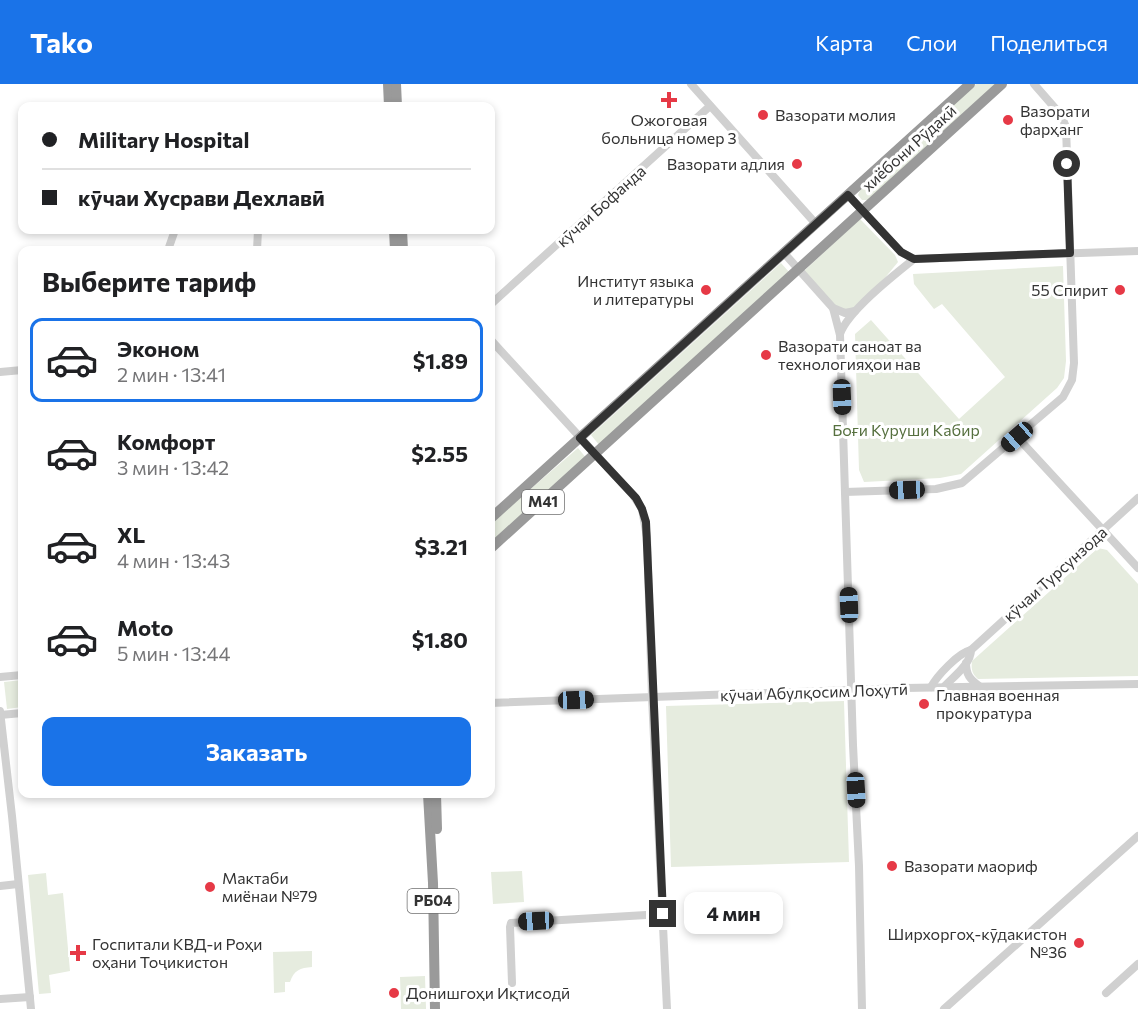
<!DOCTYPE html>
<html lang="ru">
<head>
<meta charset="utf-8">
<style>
	:root { --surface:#fff; --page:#f2f2f2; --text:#202124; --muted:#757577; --line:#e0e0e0; --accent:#1a73e8 }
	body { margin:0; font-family:Commissioner,sans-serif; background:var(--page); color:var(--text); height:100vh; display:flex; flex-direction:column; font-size:22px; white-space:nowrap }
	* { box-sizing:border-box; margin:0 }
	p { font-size:20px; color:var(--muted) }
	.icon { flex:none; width:33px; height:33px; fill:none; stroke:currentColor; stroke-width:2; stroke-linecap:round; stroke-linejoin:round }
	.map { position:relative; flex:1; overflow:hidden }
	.side { position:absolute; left:18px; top:162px; width:477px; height:552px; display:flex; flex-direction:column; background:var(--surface); border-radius:12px; box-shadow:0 3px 9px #0003 }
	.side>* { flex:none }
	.banner { position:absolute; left:18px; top:18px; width:477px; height:132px; border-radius:12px; box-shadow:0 3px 9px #0003; display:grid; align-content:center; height:132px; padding:0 24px; background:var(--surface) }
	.end { position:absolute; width:27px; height:27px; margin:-14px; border:8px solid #333; background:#fff; box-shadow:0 0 0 3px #fff }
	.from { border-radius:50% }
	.bubble { position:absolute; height:42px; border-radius:12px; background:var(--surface); box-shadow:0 3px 9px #0003; font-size:20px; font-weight:700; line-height:42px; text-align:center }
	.car { position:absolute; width:18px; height:36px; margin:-18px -9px; border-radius:8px; box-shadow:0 0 4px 2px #0007; background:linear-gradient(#222 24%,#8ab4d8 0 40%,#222 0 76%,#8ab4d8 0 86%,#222 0) }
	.banner b { display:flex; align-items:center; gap:21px; height:57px; font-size:22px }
	.banner b+b { border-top:2px solid var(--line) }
	.banner i { width:15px; height:15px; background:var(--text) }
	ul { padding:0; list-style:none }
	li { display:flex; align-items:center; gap:18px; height:84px; margin:0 12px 9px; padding:0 12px; border:3px solid transparent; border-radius:12px }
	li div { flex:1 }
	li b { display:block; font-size:22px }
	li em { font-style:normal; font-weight:700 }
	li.selected { border-color:var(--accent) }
	li>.icon { width:54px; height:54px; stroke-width:1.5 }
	h2 { padding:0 24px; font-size:27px; line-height:72px }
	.cta { display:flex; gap:12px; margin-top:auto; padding:12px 24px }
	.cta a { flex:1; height:69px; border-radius:12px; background:var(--accent); color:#fff; font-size:24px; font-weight:700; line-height:69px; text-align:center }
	header { display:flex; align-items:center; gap:36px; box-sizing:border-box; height:84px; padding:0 30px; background:var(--accent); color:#fff }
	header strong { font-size:28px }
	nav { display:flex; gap:33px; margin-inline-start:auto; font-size:21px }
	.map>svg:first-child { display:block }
	.green { fill:#e6ecdf }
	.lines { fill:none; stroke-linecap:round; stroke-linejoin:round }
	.minor { stroke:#d0d0d0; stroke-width:8 }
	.highway { stroke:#9a9a9a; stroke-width:10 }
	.route { stroke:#333; stroke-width:8 }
	.poi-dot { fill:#e63946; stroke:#fff; stroke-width:2 }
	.labels { text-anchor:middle; stroke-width:6; stroke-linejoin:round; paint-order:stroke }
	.shield { fill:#fff; stroke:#707070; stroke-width:1.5 }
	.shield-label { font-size:15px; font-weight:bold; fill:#333 }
	.poi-label { font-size:16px; fill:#333; stroke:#fff; text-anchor:start }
	.street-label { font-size:16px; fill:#333; stroke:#fff }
	.park-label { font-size:16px; fill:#56703f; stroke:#fff }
</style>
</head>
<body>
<header>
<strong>Tako</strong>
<nav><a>Карта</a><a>Слои</a><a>Поделиться</a></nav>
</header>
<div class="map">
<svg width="1138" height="925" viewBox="0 0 1138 925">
	<rect width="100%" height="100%" fill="#fff"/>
	<g class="green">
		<polygon points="976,0 997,0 871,116 862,116 858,111 860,106"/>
		<polygon points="860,135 895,171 898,178 875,206 854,225 847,226 834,222 804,187"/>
		<polygon points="781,179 790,189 600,362 591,351"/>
		<polygon points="1063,182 1066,277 1064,294 1057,304 961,390 940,394 864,398 859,386 855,250 871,236 959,335 1005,293 942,220 934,225 914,200 913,190"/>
		<polygon points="578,364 587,375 491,460 490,440"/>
		<path d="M1098,464L1107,466L1138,500V592L978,595C972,590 971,585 972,577Z"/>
		<polygon points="22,596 22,623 7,625 4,598"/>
		<polygon points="844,617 849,778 671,783 666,622"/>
		<polygon points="522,787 524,818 493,820 491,788"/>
		<polygon points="46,789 48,811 63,809 70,887 49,891 51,909 39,910 28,791"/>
		<path d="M312,867V883C300,884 294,886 290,898H285V908L274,909L273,868Z"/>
		<polygon points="425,892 426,925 401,925 400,893"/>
	</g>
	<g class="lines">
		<g class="minor">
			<polyline points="691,0 816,140"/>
			<polyline points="848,111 901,168 914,175 1138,167"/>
			<polyline points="168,166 175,146"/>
			<polyline points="257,166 258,146"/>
			<polyline points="784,169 833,224 845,229 855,227"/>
			<polyline points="490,221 710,22"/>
			<polyline points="833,224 840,251 853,661 859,782 862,925"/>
			<path d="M840,250C848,227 894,191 914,175"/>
			<polyline points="490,255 633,411 642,425 647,453 652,613 667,925"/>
			<polyline points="0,288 22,286"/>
			<polyline points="1017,353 1138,484"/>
			<polyline points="845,408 936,405 962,399 1063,313 1072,296 1074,279 1066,43 1061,31 1034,0"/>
			<path d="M966,579C966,591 970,595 979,602"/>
			<polyline points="0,593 22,591"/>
			<path d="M931,603C937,592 958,569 971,566L1138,414"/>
			<path d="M944,603C953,593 971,580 971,566"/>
			<polyline points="490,619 905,604 1138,600"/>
			<polyline points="0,627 12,732 31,925"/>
			<polyline points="0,631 22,629"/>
			<polyline points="0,802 18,800"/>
			<polyline points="512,899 510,843 511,839 663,830"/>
			<polyline points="1106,909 1138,880"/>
			<polyline points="0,915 30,913"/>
			<polyline points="944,925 1138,752"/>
		</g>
		<g class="highway">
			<polyline points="388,0 389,22"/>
			<polyline points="396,0 397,22"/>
			<polyline points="394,146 395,166"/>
			<polyline points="402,146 403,166"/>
			<polyline points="490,435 970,0"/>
			<polyline points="490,465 1002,0"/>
			<polyline points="428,710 433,799 435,925"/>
			<polyline points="436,710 437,745"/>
		</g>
	</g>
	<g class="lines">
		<polyline class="route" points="663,830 646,438 642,425 636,414 580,354 848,111 901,168 914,175 1070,169 1067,80"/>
	</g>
	<g class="poi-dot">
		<path d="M666 7h6v6h6v6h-6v6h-6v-6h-6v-6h6z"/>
		<circle cx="763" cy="31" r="6"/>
		<circle cx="1008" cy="36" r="6"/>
		<circle cx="797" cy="80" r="6"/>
		<circle cx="706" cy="206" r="6"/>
		<circle cx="1120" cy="206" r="6"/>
		<circle cx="766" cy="271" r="6"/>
		<circle cx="924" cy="620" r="6"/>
		<circle cx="892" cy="782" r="6"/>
		<circle cx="210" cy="803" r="6"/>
		<circle cx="1079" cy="859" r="6"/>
		<path d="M75 860h6v6h6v6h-6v6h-6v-6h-6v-6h6z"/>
		<circle cx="394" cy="909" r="6"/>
	</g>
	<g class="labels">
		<g class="shield">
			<rect x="522" y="406" width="42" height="24" rx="4.5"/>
			<rect x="407.5" y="805" width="51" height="24" rx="4.5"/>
		</g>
		<g class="shield-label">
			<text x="543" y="423">M41</text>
			<text x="433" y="822">РБ04</text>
		</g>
		<g class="poi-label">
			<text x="1020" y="33">Вазорати<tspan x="1020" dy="18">фарҳанг</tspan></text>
			<text x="775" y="37">Вазорати молия</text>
			<text x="669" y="42" text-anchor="middle">Ожоговая<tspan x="669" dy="18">больница номер 3</tspan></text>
			<text x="785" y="86" text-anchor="end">Вазорати адлия</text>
			<text x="694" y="203" text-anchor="end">Институт языка<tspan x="694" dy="18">и литературы</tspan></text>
			<text x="1108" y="212" text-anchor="end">55 Спирит</text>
			<text x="778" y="268">Вазорати саноат ва<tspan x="778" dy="18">технологияҳои нав</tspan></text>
			<text x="936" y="617">Главная военная<tspan x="936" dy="18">прокуратура</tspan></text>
			<text x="904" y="788">Вазорати маориф</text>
			<text x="222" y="800">Мактаби<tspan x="222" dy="18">миёнаи №79</tspan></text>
			<text x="1067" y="856" text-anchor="end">Ширхоргоҳ-кӯдакистон<tspan x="1067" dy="18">№36</tspan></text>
			<text x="92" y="866">Госпитали КВД-и Роҳи<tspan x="92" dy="18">оҳани Тоҷикистон</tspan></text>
			<text x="406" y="915">Донишгоҳи Иқтисодӣ</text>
		</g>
		<g class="street-label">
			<text transform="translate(909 64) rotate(-42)" y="6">хиёбони Рӯдакӣ</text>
			<text transform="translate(601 122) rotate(-42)" y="6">кӯчаи Бофанда</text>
			<text transform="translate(1055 490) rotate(-42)" y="6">кӯчаи Турсунзода</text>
			<text transform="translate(814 608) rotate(-2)" y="6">кӯчаи Абулқосим Лоҳутӣ</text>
		</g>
		<g class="park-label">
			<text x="906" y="352">Боғи Куруши Кабир</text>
		</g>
	</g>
</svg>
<i class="end from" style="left:1067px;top:80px"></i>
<i class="end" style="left:663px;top:830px"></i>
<div class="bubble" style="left:684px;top:808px;width:99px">4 мин</div>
<i class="car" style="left:842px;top:313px;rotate:178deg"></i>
<i class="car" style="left:1017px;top:353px;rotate:229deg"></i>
<i class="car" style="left:907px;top:406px;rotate:268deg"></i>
<i class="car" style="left:849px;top:521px;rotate:358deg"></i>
<i class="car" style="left:576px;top:616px;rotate:88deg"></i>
<i class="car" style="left:856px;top:706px;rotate:177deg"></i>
<i class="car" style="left:536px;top:837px;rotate:267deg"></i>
<div class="banner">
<b><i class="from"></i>Military Hospital</b>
<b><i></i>кӯчаи Хусрави Дехлавӣ</b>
</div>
<section class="side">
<h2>Выберите тариф</h2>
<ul>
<li class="selected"><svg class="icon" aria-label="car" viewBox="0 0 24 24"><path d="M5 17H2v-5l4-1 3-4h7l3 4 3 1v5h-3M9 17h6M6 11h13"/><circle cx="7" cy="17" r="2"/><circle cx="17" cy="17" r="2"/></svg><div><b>Эконом</b><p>2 мин · 13:41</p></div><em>$1.89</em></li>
<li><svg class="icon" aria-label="car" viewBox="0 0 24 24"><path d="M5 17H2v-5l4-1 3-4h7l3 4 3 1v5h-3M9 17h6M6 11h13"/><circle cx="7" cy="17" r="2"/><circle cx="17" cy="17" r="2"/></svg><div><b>Комфорт</b><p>3 мин · 13:42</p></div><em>$2.55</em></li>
<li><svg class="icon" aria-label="car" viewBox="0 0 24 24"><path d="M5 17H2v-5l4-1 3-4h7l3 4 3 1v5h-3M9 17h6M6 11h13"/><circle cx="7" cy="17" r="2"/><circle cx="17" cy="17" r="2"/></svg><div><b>XL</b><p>4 мин · 13:43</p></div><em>$3.21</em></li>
<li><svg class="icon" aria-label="car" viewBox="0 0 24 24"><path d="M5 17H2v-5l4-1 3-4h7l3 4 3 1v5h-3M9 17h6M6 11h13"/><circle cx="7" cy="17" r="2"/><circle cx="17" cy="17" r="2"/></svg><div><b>Moto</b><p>5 мин · 13:44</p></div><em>$1.80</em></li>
</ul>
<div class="cta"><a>Заказать</a></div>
</section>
</div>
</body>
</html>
